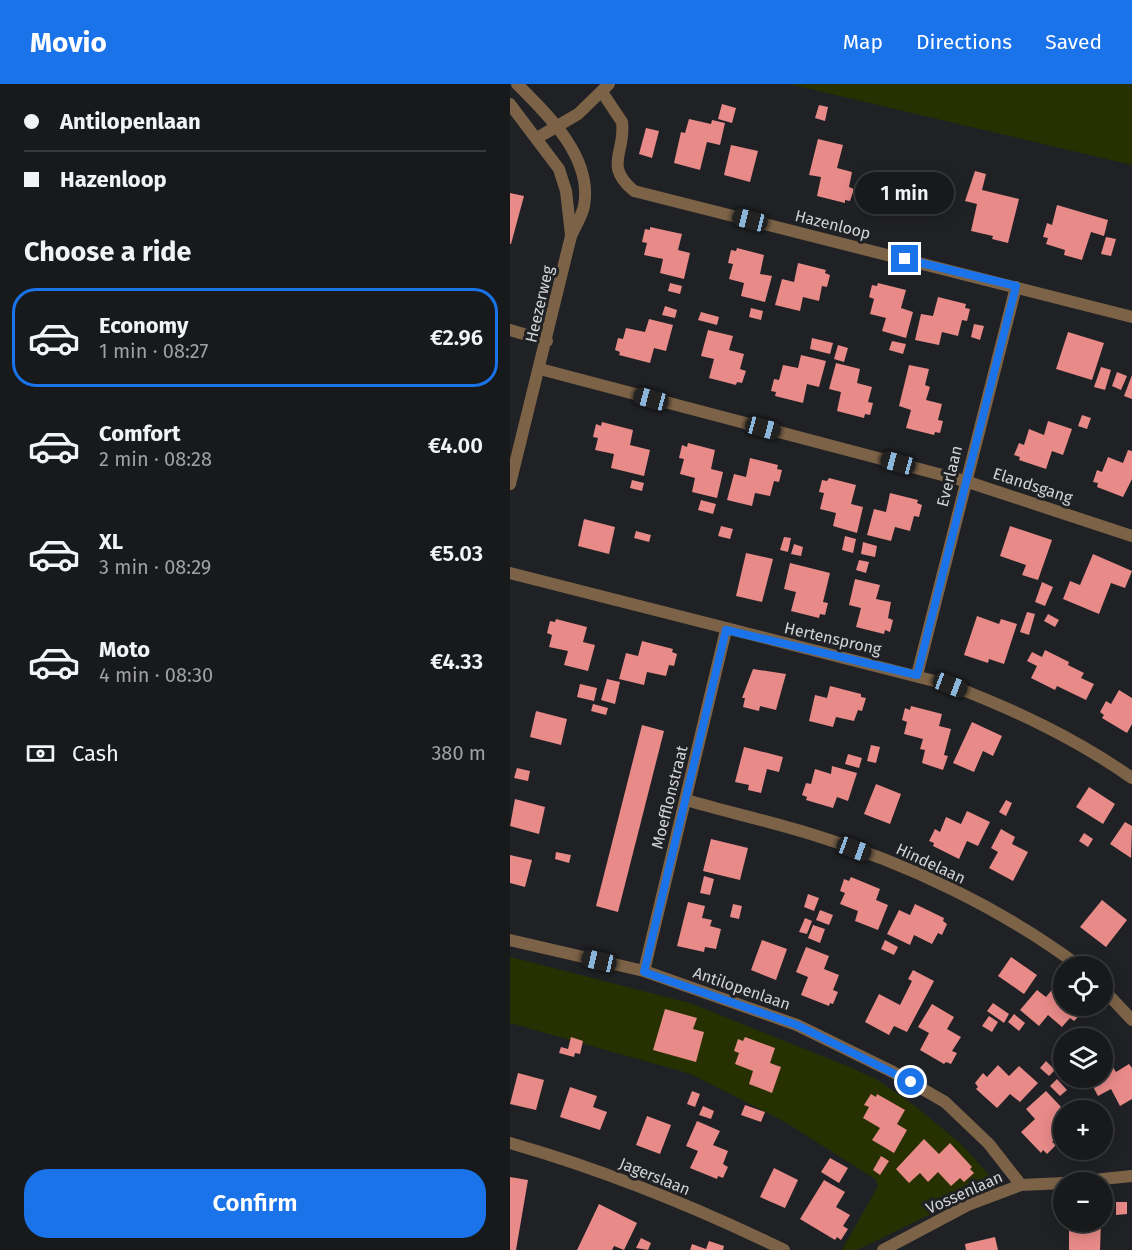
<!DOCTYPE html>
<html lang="en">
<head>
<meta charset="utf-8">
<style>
	:root { --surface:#18191b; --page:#252628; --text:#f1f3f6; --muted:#9fa0a3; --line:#36383a; --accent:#1a73e8 }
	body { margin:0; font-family:"Fira Sans",sans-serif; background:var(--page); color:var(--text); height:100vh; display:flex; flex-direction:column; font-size:22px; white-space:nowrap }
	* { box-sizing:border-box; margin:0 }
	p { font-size:20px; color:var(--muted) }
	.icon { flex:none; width:33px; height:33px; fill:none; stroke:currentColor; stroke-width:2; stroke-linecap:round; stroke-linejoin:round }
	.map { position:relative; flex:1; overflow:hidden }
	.drawer { display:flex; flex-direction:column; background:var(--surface); width:510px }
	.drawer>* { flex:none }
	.hud { display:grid; align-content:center; height:132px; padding:0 24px; background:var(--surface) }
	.tools { position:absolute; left:543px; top:872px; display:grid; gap:12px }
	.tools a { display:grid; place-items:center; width:60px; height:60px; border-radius:50%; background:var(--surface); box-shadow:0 3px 15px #0003,0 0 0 2px var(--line); font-size:30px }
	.end { position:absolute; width:27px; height:27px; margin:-14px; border:8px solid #1a73e8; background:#fff; box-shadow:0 0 0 3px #fff }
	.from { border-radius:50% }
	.bubble { position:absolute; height:42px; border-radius:21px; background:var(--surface); box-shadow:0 3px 15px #0003,0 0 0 2px var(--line); font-size:20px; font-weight:600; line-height:42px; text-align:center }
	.car { position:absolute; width:18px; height:36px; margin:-18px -9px; border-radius:8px; box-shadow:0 0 4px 2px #0007; background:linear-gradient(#222 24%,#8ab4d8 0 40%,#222 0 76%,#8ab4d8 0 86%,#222 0) }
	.hud b { display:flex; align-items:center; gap:21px; height:57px; font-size:22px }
	.hud b+b { border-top:2px solid var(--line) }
	.hud i { width:15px; height:15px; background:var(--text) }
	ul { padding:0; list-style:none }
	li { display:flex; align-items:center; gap:18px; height:99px; margin:0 12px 9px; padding:0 12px; border:3px solid transparent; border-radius:24px }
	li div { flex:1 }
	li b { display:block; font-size:22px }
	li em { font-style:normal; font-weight:600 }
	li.current { border-color:var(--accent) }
	li>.icon { width:54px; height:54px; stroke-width:1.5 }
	h2 { padding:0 24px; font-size:27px; line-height:72px }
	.pay { display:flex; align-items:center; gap:15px; height:66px; padding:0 24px; font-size:22px }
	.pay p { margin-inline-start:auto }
	.cta { display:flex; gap:12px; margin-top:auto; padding:12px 24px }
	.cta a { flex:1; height:69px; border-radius:24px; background:var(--accent); color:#fff; font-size:24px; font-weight:600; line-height:69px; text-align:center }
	header { display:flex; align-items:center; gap:36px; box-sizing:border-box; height:84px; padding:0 30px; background:var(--accent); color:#fff }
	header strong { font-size:28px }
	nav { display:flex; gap:33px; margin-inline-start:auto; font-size:21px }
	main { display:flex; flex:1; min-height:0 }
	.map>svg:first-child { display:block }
	.green { fill:#273000 }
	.building { fill:#e88a88 }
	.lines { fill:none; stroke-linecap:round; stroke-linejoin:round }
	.minor { stroke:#7c6348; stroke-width:12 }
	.tertiary { stroke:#7c6348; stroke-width:12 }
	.route { stroke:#1a73e8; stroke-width:8 }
	.labels { text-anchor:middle; stroke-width:6; stroke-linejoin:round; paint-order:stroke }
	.street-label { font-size:16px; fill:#d2d3d5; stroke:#202124 }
</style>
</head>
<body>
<header>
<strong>Movio</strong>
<nav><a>Map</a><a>Directions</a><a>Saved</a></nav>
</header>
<main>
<section class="drawer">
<div class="hud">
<b><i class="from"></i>Antilopenlaan</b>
<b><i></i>Hazenloop</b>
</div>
<h2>Choose a ride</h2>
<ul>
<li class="current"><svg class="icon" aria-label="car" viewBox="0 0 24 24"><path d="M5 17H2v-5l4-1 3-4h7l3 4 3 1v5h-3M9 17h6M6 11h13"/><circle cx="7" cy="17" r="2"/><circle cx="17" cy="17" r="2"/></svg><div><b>Economy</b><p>1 min · 08:27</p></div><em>€2.96</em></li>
<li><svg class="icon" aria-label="car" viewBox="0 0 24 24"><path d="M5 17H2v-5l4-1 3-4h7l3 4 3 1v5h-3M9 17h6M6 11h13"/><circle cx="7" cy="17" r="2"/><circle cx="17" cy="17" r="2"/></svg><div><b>Comfort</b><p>2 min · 08:28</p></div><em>€4.00</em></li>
<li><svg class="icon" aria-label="car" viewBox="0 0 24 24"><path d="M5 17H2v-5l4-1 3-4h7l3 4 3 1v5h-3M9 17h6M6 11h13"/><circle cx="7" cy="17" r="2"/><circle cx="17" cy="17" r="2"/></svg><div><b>XL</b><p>3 min · 08:29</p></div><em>€5.03</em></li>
<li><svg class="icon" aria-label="car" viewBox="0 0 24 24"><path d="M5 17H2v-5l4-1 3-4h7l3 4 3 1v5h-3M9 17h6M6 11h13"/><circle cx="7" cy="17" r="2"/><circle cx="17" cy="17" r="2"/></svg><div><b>Moto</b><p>4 min · 08:30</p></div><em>€4.33</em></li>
</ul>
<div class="pay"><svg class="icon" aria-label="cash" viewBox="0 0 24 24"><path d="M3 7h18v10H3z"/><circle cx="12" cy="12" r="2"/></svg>Cash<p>380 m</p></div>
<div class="cta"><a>Confirm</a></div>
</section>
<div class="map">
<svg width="622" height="1166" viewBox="0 0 622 1166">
	<rect width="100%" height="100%" fill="#202124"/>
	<g class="green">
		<polygon points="279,0 622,0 622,81"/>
		<polygon points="0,873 180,919 337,982 366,995 405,1022 450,1059 479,1091 479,1102 347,1166 332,1166 368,1102 365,1095 275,1038 181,990 0,939"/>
	</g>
	<g class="building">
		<polygon points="212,20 226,24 222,39 208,35"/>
		<polygon points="309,21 318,23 315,37 305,34"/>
		<polygon points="179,35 201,40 202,36 215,39 210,61 197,58 190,86 164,79 171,48 175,49"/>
		<polygon points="136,44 149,47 142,74 129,70"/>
		<polygon points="308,55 333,61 327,84 342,88 339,103 344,105 340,117 335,116 335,119 307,112 311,93 299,91"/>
		<polygon points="221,61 248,67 240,98 214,91"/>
		<polygon points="465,87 476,90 472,106 509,115 498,159 482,155 483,152 461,147 467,120 455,117"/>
		<polygon points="0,109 14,112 1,160 0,160"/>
		<polygon points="547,121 598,136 594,152 581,148 572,176 554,171 555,166 536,160 538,154 533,153 537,139 542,141"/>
		<polygon points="140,143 172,150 168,166 180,169 174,195 150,189 153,175 134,171 137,159 132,158 135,145 140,146"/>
		<polygon points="596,153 606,155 601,172 591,170"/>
		<polygon points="227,164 254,171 250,190 262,192 255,218 231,212 234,199 219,195 223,180 218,179 221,166 226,167"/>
		<polygon points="288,179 316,186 315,189 320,191 317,203 312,202 309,217 293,213 290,227 265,221 272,195 284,198"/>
		<polygon points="160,199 172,202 170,210 158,207"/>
		<polygon points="368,199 396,206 391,224 403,228 396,254 372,247 376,234 360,230 364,215 359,213 362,201 367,202"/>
		<polygon points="428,213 456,220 455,224 460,225 457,237 452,236 448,252 432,248 429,261 405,256 411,230 423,232"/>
		<polygon points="155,222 167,226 165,234 152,231"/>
		<polygon points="241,224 253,227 251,236 239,233"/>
		<polygon points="191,228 209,233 207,241 188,236"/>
		<polygon points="139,235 163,241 156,267 144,264 140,279 109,271 110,268 105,266 108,254 113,255 116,244 135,248"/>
		<polygon points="464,240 474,242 470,256 461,253"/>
		<polygon points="198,246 223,252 219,266 234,270 230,285 236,287 232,299 227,298 226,301 199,294 204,275 191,272"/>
		<polygon points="558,248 594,259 582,296 546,285"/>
		<polygon points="302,254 323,259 320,270 300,265"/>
		<polygon points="382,257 396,260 393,270 379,266"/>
		<polygon points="328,261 338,264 334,278 324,275"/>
		<polygon points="291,271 316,277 309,303 297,300 293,319 265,312 266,308 261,307 264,295 269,296 273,281 288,284"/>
		<polygon points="326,279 350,285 347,299 362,303 358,318 363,319 360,331 355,330 354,334 327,327 331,308 319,305"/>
		<polygon points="399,281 419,285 415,301 420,303 416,316 432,320 428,336 433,337 430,349 425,348 424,351 396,344 401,326 389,322"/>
		<polygon points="591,283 601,286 595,306 584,303"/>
		<polygon points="607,288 617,292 611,306 602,302"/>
		<polygon points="622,291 622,315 614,312"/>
		<polygon points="572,331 581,334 577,345 568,342"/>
		<polygon points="538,337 562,345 553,371 542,367 536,385 509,376 510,373 504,371 509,359 514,361 519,345 534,351"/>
		<polygon points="92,338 123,346 120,361 140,366 134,392 101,384 104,370 85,366 88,354 83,353 86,340 91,342"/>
		<polygon points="178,359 205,366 201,385 213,388 207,414 182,408 185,394 170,390 174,375 169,374 172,361 177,363"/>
		<polygon points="618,366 622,367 622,395 613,413 587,403 588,399 583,398 587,386 592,388 598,373 613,379"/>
		<polygon points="240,374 268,381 267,385 272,386 269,398 264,397 260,412 245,409 242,422 217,416 224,390 236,393"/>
		<polygon points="319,394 346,401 341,420 353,423 347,449 323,442 326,429 310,425 314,409 309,408 312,396 317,397"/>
		<polygon points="122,396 134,399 132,407 120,404"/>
		<polygon points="380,409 408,416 407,419 412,421 409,433 404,432 400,447 385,443 381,457 357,451 364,425 376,428"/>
		<polygon points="191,416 206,420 203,430 188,426"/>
		<polygon points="74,435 105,443 99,470 68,462"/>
		<polygon points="211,442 223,445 220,455 208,452"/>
		<polygon points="500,442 542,456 528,496 512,491 516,481 490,472"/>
		<polygon points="126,447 141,451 139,458 124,454"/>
		<polygon points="335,452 346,455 343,469 332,466"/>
		<polygon points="274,453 281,454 278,468 270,466"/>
		<polygon points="353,458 367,462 365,473 351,470"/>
		<polygon points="284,460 293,463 291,472 281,470"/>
		<polygon points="236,469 263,475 252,518 226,512"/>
		<polygon points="583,470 622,487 615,504 601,499 589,530 553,515 560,497 570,501"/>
		<polygon points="349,476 359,478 356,489 346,486"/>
		<polygon points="280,479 320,489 313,518 318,519 315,531 310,530 309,534 281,527 286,508 274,505"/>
		<polygon points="345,495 370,501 366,515 381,518 378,534 383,536 380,548 375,546 374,550 346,543 351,524 339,521"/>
		<polygon points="532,498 543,503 535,522 525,518"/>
		<polygon points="517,528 525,530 519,551 510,548"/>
		<polygon points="538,530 549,536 545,543 534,537"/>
		<polygon points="467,532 489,540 491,535 507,540 494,580 479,575 478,579 454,571"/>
		<polygon points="46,535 77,543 73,558 85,561 78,587 54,581 58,567 39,563 42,551 37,549 40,537 45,538"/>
		<polygon points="132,557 163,565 162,568 167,570 164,582 159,581 156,592 137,588 134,601 109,595 116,569 128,572"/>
		<polygon points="535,566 559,578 558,581 574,589 571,594 584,600 576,616 547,602 545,606 521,594 527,582 517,577 522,568 532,573"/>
		<polygon points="243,585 276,590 266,626 250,622 249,627 233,623 235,614 232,614"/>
		<polygon points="97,595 110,598 105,620 91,616"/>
		<polygon points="70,600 87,604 84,617 67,613"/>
		<polygon points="320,602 351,610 351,613 356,614 352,627 348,626 344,637 326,633 323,643 299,637 305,611 317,614"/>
		<polygon points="609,606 622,614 622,640 617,649 592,634 594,631 590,628 596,617 601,620"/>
		<polygon points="83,620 98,624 96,631 81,627"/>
		<polygon points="401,622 432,630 429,642 441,645 434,671 438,672 433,686 412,679 415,666 410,665 413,655 394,650 397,638 392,636 395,624 400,626"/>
		<polygon points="26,627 57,635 51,661 20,653"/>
		<polygon points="462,638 492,652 483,672 473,667 464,688 443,679"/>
		<polygon points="132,641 154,647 108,828 86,822"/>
		<polygon points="361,661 370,663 366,679 357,677"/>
		<polygon points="234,663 273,673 269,688 257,685 251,709 238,706 239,701 225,698"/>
		<polygon points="338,670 352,674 349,684 335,680"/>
		<polygon points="322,682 347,689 338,717 327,713 323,724 296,716 297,713 292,711 296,699 301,700 305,685 321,690"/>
		<polygon points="7,684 20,687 18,697 4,694"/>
		<polygon points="366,700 391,710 380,740 354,730"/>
		<polygon points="579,703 605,720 593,740 566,723"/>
		<polygon points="5,715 35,723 29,750 0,742"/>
		<polygon points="496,716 502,719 496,732 489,728"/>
		<polygon points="457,727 480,738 468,762 457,757 449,775 423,762 424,759 419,757 425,745 430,748 436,733 451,740"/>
		<polygon points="615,738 622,742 621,774 600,760"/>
		<polygon points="491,745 505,753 502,760 518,768 503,797 479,784 488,768 481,764"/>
		<polygon points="574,749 583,755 578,763 569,757"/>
		<polygon points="201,755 238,764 230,796 193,787"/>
		<polygon points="46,768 61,771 59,779 45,775"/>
		<polygon points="0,771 22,776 15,803 0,799"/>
		<polygon points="194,792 204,795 200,811 190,809"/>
		<polygon points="341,793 370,805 366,816 378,821 368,846 345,837 348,827 330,820 335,809 330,807 334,795 339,797"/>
		<polygon points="298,810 309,814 304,827 294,823"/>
		<polygon points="592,816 617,836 596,863 570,843"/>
		<polygon points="178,818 195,822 192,834 202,836 200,842 211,845 206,865 195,863 194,868 167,862"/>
		<polygon points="223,820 232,822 229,835 220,833"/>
		<polygon points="405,820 434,834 433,837 437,840 432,851 428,849 422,860 404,851 400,861 377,850 389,826 400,831"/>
		<polygon points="310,826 323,831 319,841 306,836"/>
		<polygon points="295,834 302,837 297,850 289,848"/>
		<polygon points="303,841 315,845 310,859 298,854"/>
		<polygon points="252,856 277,865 266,896 241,886"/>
		<polygon points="375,856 388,863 384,871 371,865"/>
		<polygon points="296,863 319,872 314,885 329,891 323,906 328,908 323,920 320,919 319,922 291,911 298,893 286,888"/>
		<polygon points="501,873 527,891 514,910 488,892"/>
		<polygon points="403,886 424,897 397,948 384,942 379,951 355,938 369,910 390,921 402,897 398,895"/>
		<polygon points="546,901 554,908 554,921 571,921 569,924 573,928 564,937 560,934 552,943 538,931 529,942 510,926 527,906 536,913"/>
		<polygon points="483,919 499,930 494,939 477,927"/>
		<polygon points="422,920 444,933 437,945 451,953 442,967 447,969 441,980 436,978 434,980 410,966 419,949 408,943"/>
		<polygon points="155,925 187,934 183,945 194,948 186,978 143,966"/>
		<polygon points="504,930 515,939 509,947 498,938"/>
		<polygon points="479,932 488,938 482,948 472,942"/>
		<polygon points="61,953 73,957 70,970 65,969 64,973 49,969 51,963 58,965"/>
		<polygon points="235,953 265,964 260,979 271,983 262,1009 239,1000 243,987 225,980 229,969 224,967 228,955 233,957"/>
		<polygon points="536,977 545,986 539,992 530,984"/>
		<polygon points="599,977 606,988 619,980 622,984 622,1015 610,1022 601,1005 588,1012 578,993 592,993 592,980"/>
		<polygon points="488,981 499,992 509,982 528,999 510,1018 500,1010 487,1024 466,1005 468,1003 465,999 473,989 477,993"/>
		<polygon points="8,989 34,996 26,1026 0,1020"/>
		<polygon points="547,995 557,1006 550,1012 540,1002"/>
		<polygon points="60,1003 87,1012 83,1023 97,1028 90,1046 50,1033"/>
		<polygon points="182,1007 190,1010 185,1023 177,1020"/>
		<polygon points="536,1007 553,1025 543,1035 554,1047 542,1058 546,1061 537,1070 533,1066 531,1069 511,1048 525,1035 516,1025"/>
		<polygon points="361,1010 366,1013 367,1010 395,1026 387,1040 397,1046 384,1069 362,1056 370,1044 353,1034 359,1023 354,1021"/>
		<polygon points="235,1021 255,1028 251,1038 231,1031"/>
		<polygon points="193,1022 204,1027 201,1035 189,1031"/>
		<polygon points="137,1032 161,1041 150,1070 126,1061"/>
		<polygon points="187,1037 210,1047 203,1061 218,1067 213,1080 218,1083 213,1094 208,1092 207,1095 180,1084 188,1067 176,1062"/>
		<polygon points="414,1055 429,1070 440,1059 462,1083 460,1085 464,1089 454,1098 450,1094 441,1102 428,1088 418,1098 410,1089 399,1099 386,1085"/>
		<polygon points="371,1072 379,1077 370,1091 363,1086"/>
		<polygon points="320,1074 338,1084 329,1099 311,1088"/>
		<polygon points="264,1084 288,1096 275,1124 250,1113"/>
		<polygon points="0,1093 18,1096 6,1166 0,1166"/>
		<polygon points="314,1096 335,1108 326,1123 340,1131 333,1142 338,1145 331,1156 327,1153 325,1156 290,1135"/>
		<polygon points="606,1118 617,1118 617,1130 606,1131"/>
		<polygon points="89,1120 127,1139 114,1166 104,1162 102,1166 67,1166"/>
		<polygon points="559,1137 591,1137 590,1166 559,1166"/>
		<polygon points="485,1153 488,1166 456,1166 455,1160"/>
		<polygon points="131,1154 141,1159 138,1166 126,1164"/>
		<polygon points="199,1157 214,1162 213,1166 180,1166 182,1160 196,1165"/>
	</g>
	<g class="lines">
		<g class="minor">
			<path d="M92,8L112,38C116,69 93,81 124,107L622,233"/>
			<polyline points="27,54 68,30 99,0"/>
			<polyline points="0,246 37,257"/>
			<polyline points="30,285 455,397 622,452"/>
			<path d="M0,489L440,601C505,626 565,654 622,694"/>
			<polyline points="407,591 506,203"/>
			<path d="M176,716C218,728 262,738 304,751C397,779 491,824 569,882"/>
			<polyline points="0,856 134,887 287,941 383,988 435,1018 479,1060 511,1101"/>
			<polyline points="134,887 216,546"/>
			<polyline points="592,904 622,936"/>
			<path d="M0,1059C94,1086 186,1123 274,1166"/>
			<polyline points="564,1098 622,1092"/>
			<polyline points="373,1166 458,1121 511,1101 554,1099"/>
		</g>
		<g class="tertiary">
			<polyline points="0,20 49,85 56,107 61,151"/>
			<path d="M0,400L61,152C65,143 72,132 74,122C83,73 37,30 7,0"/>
		</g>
	</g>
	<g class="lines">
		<polyline class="route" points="395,175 506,202 407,591 216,546 134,888 287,941 401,998"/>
	</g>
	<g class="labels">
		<g class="street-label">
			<text transform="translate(323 140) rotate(14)" y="6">Hazenloop</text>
			<text transform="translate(29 220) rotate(-77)" y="6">Heezerweg</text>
			<text transform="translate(439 392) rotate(-76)" y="6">Everlaan</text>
			<text transform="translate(523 401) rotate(18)" y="6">Elandsgang</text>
			<text transform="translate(323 554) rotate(13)" y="6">Hertensprong</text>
			<text transform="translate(159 713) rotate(-76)" y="6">Moefflonstraat</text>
			<text transform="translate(421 779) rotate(25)" y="6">Hindelaan</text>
			<text transform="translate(232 904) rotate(19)" y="6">Antilopenlaan</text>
			<text transform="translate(145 1092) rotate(22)" y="6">Jagerslaan</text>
			<text transform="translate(454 1108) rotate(-24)" y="6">Vossenlaan</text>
		</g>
	</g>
</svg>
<div class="tools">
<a><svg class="icon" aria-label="locate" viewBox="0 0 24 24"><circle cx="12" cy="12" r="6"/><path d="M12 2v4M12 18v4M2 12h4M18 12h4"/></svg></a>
<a><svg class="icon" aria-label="layers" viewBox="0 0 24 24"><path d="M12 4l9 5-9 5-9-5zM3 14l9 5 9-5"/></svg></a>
<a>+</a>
<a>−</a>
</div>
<i class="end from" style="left:401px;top:998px"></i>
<i class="end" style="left:395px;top:175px"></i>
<div class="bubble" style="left:345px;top:88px;width:99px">1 min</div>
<i class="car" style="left:240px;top:136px;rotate:284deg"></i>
<i class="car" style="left:141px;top:315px;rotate:285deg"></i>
<i class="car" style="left:253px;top:344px;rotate:105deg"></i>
<i class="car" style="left:388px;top:379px;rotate:285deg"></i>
<i class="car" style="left:440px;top:601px;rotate:111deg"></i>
<i class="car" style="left:344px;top:765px;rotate:110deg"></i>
<i class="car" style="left:89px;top:877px;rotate:283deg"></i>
</div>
</main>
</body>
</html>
